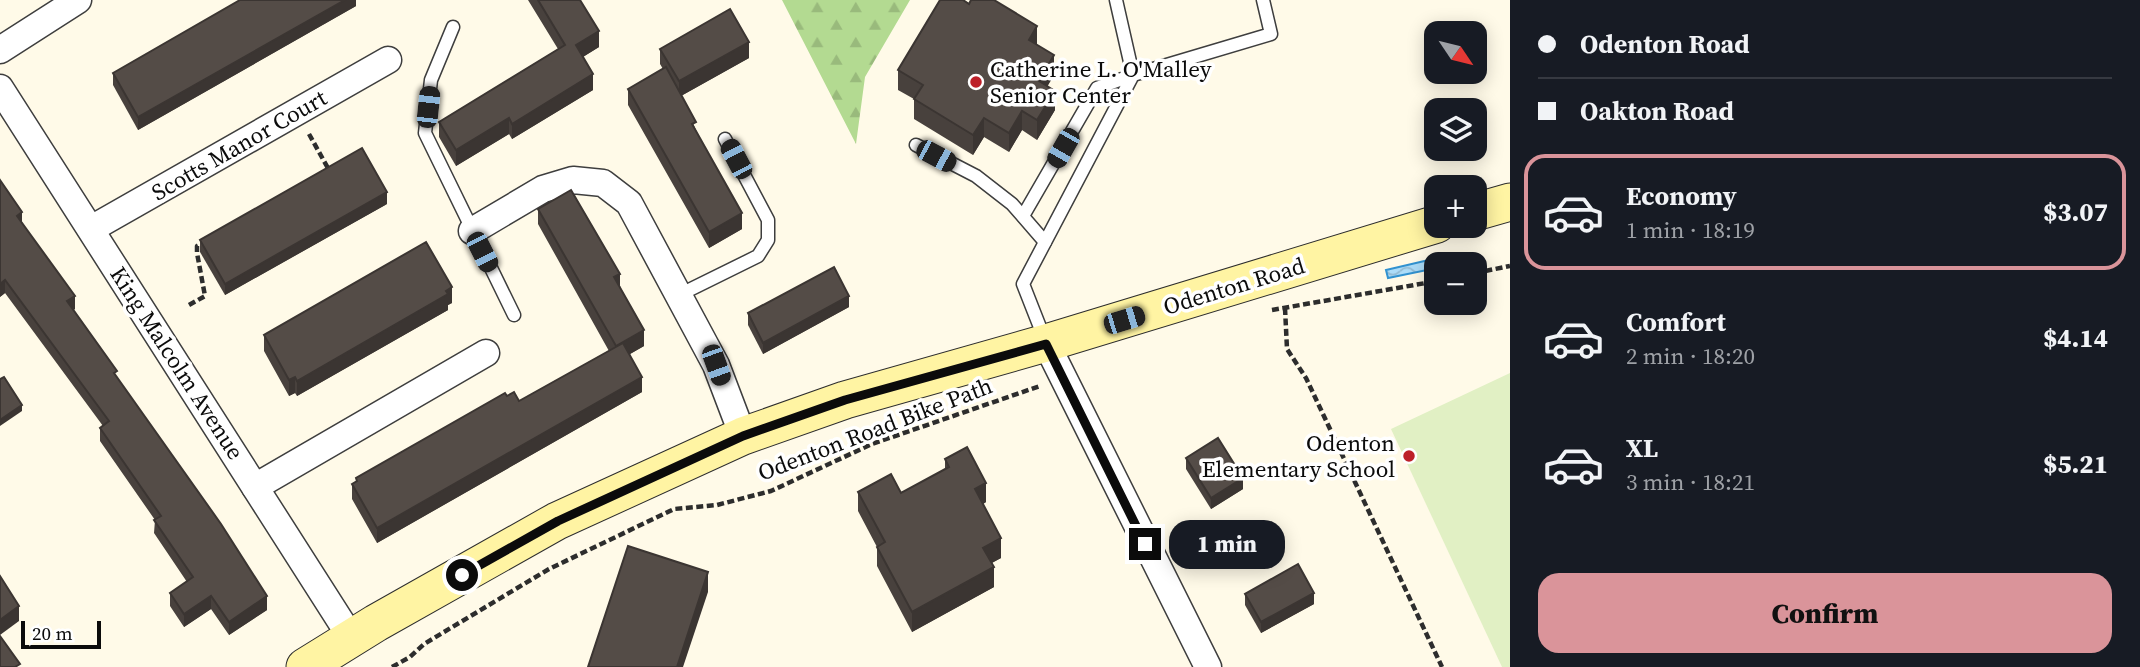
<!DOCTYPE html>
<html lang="en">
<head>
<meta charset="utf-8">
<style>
	:root { --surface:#171b24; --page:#242831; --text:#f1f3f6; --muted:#9ea1a6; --line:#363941; --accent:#da949a }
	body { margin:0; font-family:"Source Serif 4",serif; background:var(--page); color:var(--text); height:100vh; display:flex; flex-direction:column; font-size:26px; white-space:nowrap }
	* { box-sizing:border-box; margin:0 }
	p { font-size:23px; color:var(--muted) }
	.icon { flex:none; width:38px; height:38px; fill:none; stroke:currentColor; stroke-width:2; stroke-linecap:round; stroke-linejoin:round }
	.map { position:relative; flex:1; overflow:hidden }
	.details { display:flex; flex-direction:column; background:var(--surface); width:630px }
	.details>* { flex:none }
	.banner { display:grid; align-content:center; height:154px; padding:0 28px; background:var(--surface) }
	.needle { width:46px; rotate:125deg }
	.controls { position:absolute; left:1424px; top:21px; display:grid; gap:14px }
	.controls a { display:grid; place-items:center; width:63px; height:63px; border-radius:14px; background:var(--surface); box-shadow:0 4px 18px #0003; font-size:35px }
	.scale { position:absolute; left:21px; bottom:18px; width:80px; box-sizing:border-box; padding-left:7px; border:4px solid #0b0b0b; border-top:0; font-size:19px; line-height:24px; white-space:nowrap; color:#0b0b0b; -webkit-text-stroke:5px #fff; paint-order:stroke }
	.end { position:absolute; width:32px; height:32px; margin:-16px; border:9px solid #0b0b0b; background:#fff; box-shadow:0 0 0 4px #fff }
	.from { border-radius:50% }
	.bubble { position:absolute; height:49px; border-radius:21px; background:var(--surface); box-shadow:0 4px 18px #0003; font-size:23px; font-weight:800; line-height:49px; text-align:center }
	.car { position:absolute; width:21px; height:42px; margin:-21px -10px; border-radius:9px; box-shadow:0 0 5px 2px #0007; background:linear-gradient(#222 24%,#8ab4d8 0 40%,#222 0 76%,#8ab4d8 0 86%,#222 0) }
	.banner b { display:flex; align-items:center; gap:24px; height:66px; font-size:26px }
	.banner b+b { border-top:2px solid var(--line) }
	.banner i { width:18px; height:18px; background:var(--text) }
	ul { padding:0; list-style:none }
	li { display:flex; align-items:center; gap:21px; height:116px; margin:0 14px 10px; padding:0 14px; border:4px solid transparent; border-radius:21px }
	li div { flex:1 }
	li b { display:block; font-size:26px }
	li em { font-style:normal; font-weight:800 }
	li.on { border-color:var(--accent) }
	li>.icon { width:63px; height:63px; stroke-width:1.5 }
	.primary-button { display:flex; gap:14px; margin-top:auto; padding:14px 28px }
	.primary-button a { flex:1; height:80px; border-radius:21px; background:var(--accent); color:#111; font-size:28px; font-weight:800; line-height:80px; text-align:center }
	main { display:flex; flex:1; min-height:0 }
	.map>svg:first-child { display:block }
	.forest { fill:url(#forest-firs) }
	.pitch { fill:#e1f0c4 }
	.water { fill:url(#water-waves); stroke:#3192d0; stroke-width:2 }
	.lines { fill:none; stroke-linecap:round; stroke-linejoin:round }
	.lane-casing { stroke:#3e3e3e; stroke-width:15 }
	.street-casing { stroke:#3e3e3e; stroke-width:29 }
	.secondary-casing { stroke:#2d2d2d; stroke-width:39 }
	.path { stroke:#2d2d2d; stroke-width:4.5; stroke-dasharray:7 3.5; stroke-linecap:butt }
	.lane { stroke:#fff; stroke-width:12 }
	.street { stroke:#fff; stroke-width:26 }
	.secondary { stroke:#fff4a3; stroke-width:37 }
	.wall { fill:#48413d }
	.shaded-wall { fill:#3b3532 }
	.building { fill:#544c47; stroke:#3b3532; stroke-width:2 }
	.route { stroke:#0b0b0b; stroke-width:9 }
	.poi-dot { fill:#bd2029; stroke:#fff; stroke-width:2.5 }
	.labels { text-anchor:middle; stroke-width:7; stroke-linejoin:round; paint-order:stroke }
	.poi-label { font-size:23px; fill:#0b0b0b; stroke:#fff; text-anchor:start }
	.street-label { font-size:23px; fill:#0b0b0b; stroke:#fff }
</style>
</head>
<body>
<main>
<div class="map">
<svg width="1510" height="667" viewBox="0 0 1510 667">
	<defs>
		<pattern id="forest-firs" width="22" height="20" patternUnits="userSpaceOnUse" patternTransform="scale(1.75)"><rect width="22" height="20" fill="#b3da91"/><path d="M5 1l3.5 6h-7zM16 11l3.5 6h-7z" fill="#99ba7c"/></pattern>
		<pattern id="water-waves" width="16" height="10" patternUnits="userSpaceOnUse" patternTransform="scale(1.75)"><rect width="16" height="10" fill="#acdcf8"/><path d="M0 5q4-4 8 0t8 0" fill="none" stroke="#93bbd3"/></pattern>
	</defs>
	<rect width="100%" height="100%" fill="#fffae8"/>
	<polygon class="forest" points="782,0 910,0 865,77 856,144"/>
	<polygon class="pitch" points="1510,373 1510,667 1502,667 1391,429"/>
	<polygon class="water" points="1450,255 1453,264 1437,264 1437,268 1388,278 1386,270"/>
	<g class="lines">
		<defs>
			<g id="lane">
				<polyline points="453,27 431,80 425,133 514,315"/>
				<polyline points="916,145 976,176 1012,204 1045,242"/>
				<polyline points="1023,216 1097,88 1133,75 1116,0"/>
				<polyline points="679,295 758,256 768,240 768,220 725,139"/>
				<polyline points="1045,340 1023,284 1133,75 1271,34 1263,0"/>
			</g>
			<g id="street">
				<polyline points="0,50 78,0"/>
				<polyline points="0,88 352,639"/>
				<polyline points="91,229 388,60"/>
				<polyline points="472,231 543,189 573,180 603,183 629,203 716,365 743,436"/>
				<polyline points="1046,343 1208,667"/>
				<polyline points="255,487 486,353"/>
			</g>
			<g id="secondary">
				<polyline points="1475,212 1510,202"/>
				<polyline points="305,667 376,623 557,521 743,436 845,400 1046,343 1437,224"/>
			</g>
		</defs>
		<use href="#lane" class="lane-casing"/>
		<use href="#street" class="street-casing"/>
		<use href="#secondary" class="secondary-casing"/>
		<g class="path">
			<polyline points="309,134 329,170 326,171"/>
			<polyline points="1475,273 1510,266"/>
			<polyline points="189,305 205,296 197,253 197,246 204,243"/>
			<polyline points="1285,308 1287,349 1306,378 1442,667"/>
			<polyline points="1272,310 1437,281"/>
			<polyline points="392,667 410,657 424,644 549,569 674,509 717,505 771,491 872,444 1040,386"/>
		</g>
		<use href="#lane" class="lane"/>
		<use href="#street" class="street"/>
		<use href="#secondary" class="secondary"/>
	</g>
	<g class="wall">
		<polygon points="356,0 356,6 138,130 113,85 113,73"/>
		<polygon points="528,0 580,0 599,47 583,57 593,90 512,139 509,134 456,166 439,137 439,122 558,49"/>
		<polygon points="1037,45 1054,75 1047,86 1055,110 1037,140 1022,130 1009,152 984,137 973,155 914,119 914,99 898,90 898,70"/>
		<polygon points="660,49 749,58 681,96 696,130 742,229 709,248 628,105 628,89 663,69 660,64"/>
		<polygon points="387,204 225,295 200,252 200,240"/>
		<polygon points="538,209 620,286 644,346 630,354 642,392 377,543 352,499 352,484 356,481 356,478 507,396 519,401 609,351 538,224"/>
		<polygon points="22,222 75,309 73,310 267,610 229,635 211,609 184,627 170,606 170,593 187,582 154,533 155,520 100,441 100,428 103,426 5,293 0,297"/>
		<polygon points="452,303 448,305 448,310 297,396 295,393 289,396 264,351 264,335"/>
		<polygon points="849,307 763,354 748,325 748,313"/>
		<polygon points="1186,458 1243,489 1211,509 1186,469"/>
		<polygon points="945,459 986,502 983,504 1001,558 991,563 994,587 912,632 877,566 877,547 858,511 858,492 901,493 945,469"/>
		<polygon points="1245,594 1314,604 1261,633 1245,605"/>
	</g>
	<g class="shaded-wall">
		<polygon points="345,0 356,0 356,6 138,130 138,117"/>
		<polygon points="1037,26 1037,45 1029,40"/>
		<polygon points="599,31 599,47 576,61 576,45"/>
		<polygon points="749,42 749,58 679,97 679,81"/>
		<polygon points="1054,55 1054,75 1039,101 1039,81"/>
		<polygon points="593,74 593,90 512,139 512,124"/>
		<polygon points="1055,91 1055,110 1037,140 1037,120"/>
		<polygon points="1022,111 1022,130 1009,152 1009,133"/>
		<polygon points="509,118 509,134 456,166 456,150"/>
		<polygon points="984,118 984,137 973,155 973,135"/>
		<polygon points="387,192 387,204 225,295 225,284"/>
		<polygon points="22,212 22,225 17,216"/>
		<polygon points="742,213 742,229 709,248 709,232"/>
		<polygon points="620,274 620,289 614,277"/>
		<polygon points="5,280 5,293 0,297 0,284"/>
		<polygon points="452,287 452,303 448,305 448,310 297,396 297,381"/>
		<polygon points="75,296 75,309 67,314 67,301"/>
		<polygon points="849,296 849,307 763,354 763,343"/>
		<polygon points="644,330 644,346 616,362 616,346"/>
		<polygon points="295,377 295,393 289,396 289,380"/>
		<polygon points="642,377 642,392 377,543 377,528"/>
		<polygon points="22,405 22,411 0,426 0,420"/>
		<polygon points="1243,478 1243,489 1211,509 1211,498"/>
		<polygon points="986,483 986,502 975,509 975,489"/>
		<polygon points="1001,538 1001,558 983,568 983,548"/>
		<polygon points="994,567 994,587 912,632 912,612"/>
		<polygon points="708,572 708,592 683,667 677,667"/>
		<polygon points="1314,593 1314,604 1261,633 1261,622"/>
		<polygon points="211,596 211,609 184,627 184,614"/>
		<polygon points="267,596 267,610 229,635 229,622"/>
		<polygon points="19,606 19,621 0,635 0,620"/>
	</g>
	<g class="building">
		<polygon points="240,0 345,0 138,117 113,73"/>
		<polygon points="538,0 580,0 599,31 576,45 593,74 512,124 509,118 456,150 439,122 565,45"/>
		<polygon points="940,0 963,0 969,4 971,0 994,0 1037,26 1029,40 1054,55 1039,81 1055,91 1037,120 1022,111 1009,133 984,118 973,135 914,99 923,85 898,70"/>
		<polygon points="730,9 749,42 679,81 660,49"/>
		<polygon points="666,67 696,122 692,124 742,213 709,232 628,89"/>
		<polygon points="362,148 387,192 225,284 200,240"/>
		<polygon points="0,180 22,212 17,216 75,296 67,301 117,371 114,373 221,524 267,596 229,622 211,596 184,614 170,593 193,577 154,520 161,516 100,428 109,421 5,280 0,284"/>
		<polygon points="571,190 620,274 614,277 644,330 616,346 538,209"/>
		<polygon points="426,242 452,287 446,291 448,294 297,381 295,377 289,380 264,335"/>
		<polygon points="834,267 849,296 763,343 748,313"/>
		<polygon points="623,343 642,377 377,528 352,484 357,481 356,478 505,393 507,396 514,392 519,401"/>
		<polygon points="4,377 22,405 0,420 0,379"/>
		<polygon points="1218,438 1243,478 1211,498 1186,458"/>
		<polygon points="967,447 986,483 975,489 1001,538 983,548 994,567 912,612 877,547 885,542 858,492 891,474 901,493 949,467 945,459"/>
		<polygon points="628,546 708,572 677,667 588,667"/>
		<polygon points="1298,564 1314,593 1261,622 1245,594"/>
		<polygon points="0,576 19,606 0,620"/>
		<polygon points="0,636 20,664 15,667 0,667"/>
	</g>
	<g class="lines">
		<polyline class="route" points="462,575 558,521 743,436 845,400 1046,344 1145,544"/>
	</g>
	<g class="poi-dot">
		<circle cx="976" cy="82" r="7"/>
		<circle cx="1409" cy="456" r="7"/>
	</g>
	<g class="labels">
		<g class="poi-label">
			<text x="990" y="77">Catherine L. O'Malley<tspan x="990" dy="26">Senior Center</tspan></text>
			<text x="1395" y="451" text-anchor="end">Odenton<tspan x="1395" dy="26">Elementary School</tspan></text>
		</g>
		<g class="street-label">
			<text transform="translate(239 145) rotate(-30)" y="8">Scotts Manor Court</text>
			<text transform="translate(1234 286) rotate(-17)" y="8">Odenton Road</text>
			<text transform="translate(177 363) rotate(57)" y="8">King Malcolm Avenue</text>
			<text transform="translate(875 429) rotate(-21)" y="8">Odenton Road Bike Path</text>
		</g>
	</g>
</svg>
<div class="controls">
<a><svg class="needle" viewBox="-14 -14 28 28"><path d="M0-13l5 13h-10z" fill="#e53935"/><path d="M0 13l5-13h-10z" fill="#9ea1a6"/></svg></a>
<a><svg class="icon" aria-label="layers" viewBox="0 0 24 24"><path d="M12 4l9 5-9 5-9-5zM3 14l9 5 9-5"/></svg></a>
<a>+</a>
<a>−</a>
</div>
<div class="scale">20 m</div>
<i class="end from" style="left:462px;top:575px"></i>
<i class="end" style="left:1145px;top:544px"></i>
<div class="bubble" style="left:1169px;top:520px;width:116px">1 min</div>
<i class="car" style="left:428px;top:107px;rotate:6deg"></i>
<i class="car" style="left:1063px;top:148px;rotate:210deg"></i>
<i class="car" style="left:936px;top:156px;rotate:118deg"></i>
<i class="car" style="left:736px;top:159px;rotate:332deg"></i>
<i class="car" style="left:482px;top:252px;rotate:153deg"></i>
<i class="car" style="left:1124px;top:320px;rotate:73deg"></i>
<i class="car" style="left:716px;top:365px;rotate:160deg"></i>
</div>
<section class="details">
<div class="banner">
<b><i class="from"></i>Odenton Road</b>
<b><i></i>Oakton Road</b>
</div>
<ul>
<li class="on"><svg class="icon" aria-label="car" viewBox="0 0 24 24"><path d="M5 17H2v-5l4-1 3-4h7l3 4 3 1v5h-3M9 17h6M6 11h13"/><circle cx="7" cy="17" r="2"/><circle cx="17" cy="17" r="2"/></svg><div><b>Economy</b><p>1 min · 18:19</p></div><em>$3.07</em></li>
<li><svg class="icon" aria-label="car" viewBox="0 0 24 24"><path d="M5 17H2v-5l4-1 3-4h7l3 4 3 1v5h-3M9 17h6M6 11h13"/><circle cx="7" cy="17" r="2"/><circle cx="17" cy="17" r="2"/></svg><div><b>Comfort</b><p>2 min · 18:20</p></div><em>$4.14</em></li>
<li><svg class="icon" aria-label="car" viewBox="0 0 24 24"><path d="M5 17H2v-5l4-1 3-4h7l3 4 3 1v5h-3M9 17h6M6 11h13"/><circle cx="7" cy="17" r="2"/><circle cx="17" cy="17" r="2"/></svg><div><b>XL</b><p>3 min · 18:21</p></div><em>$5.21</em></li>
</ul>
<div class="primary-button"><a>Confirm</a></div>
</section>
</main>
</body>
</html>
